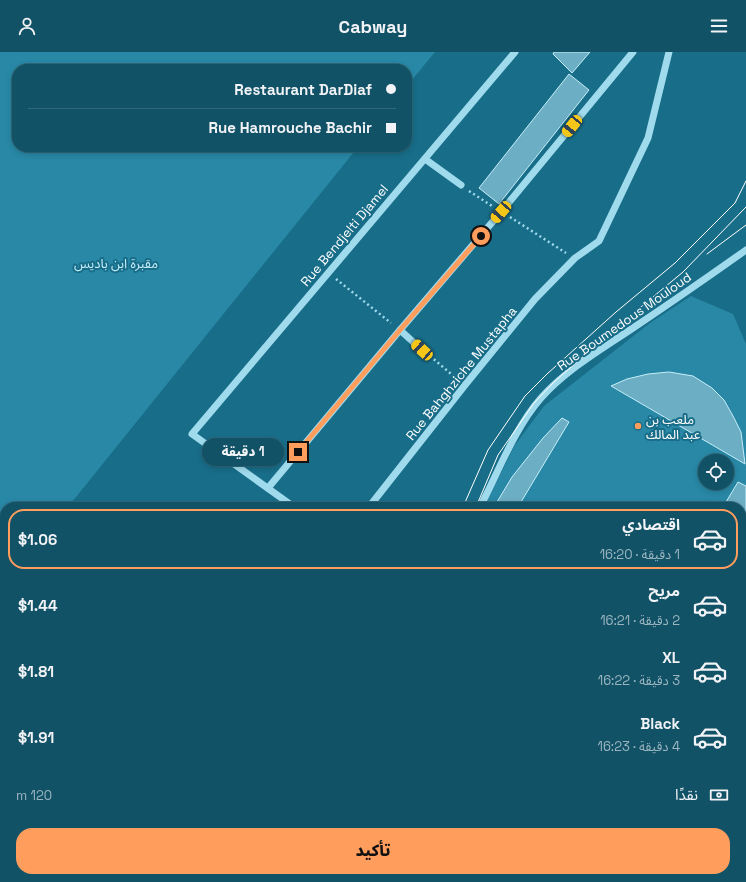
<!DOCTYPE html>
<html lang="ar">
<head>
<meta charset="utf-8">
<style>
	:root { --surface:#125267; --page:#1f5c70; --text:#f1f3f6; --muted:#9cb6c0; --line:#31697b; --accent:#ff9d5d }
	body { margin:0; font-family:"Space Grotesk","Noto Sans Arabic",sans-serif; background:var(--page); color:var(--text); direction:rtl; height:100vh; display:flex; flex-direction:column; font-size:15px; white-space:nowrap }
	* { box-sizing:border-box; margin:0 }
	p { font-size:13px; color:var(--muted) }
	.icon { flex:none; width:22px; height:22px; fill:none; stroke:currentColor; stroke-width:2; stroke-linecap:round; stroke-linejoin:round }
	.map { position:relative; flex:1; overflow:hidden; direction:ltr }
	.drawer { position:absolute; left:0px; top:450px; width:746px; height:380px; display:flex; flex-direction:column; background:var(--surface); border-radius:16px 16px 0 0; box-shadow:0 2px 6px #0003,0 0 0 1px var(--line); direction:rtl }
	.drawer>* { flex:none }
	.hud { position:absolute; left:12px; top:12px; width:400px; height:88px; border-radius:16px; box-shadow:0 2px 6px #0003,0 0 0 1px var(--line); direction:rtl; display:grid; align-content:center; height:88px; padding:0 16px; background:var(--surface) }
	.fabs { position:absolute; left:698px; top:402px; display:grid; gap:8px }
	.fabs a { display:grid; place-items:center; width:36px; height:36px; border-radius:50%; background:var(--surface); box-shadow:0 2px 6px #0003,0 0 0 1px var(--line); font-size:20px }
	.end { position:absolute; width:18px; height:18px; margin:-9px; border:5px solid #ff9d5d; background:#111; box-shadow:0 0 0 2px #111 }
	.from { border-radius:50% }
	.bubble { position:absolute; height:28px; border-radius:14px; background:var(--surface); box-shadow:0 2px 6px #0003,0 0 0 1px var(--line); font-size:13px; font-weight:800; line-height:28px; text-align:center; direction:rtl }
	.car { position:absolute; width:12px; height:24px; margin:-12px -6px; border-radius:5px; box-shadow:0 0 3px 1px #0007; background:linear-gradient(#f5c518 24%,#345 0 40%,#f5c518 0 76%,#345 0 86%,#f5c518 0) }
	.hud b { display:flex; align-items:center; gap:14px; height:38px; font-size:15px }
	.hud b+b { border-top:1px solid var(--line) }
	.hud i { width:10px; height:10px; background:var(--text) }
	ul { padding:7px 0 0; list-style:none }
	li { display:flex; align-items:center; gap:12px; height:60px; margin:0 8px 6px; padding:0 8px; border:2px solid transparent; border-radius:16px }
	li div { flex:1 }
	li b { display:block; font-size:15px }
	li em { font-style:normal; font-weight:800 }
	li.active { border-color:var(--accent) }
	li>.icon { width:36px; height:36px; stroke-width:1.5 }
	.pay { display:flex; align-items:center; gap:10px; height:44px; padding:0 16px; font-size:15px }
	.pay p { margin-inline-start:auto }
	.action { display:flex; gap:8px; margin-top:auto; padding:8px 16px }
	.action a { flex:1; height:46px; border-radius:16px; background:var(--accent); color:#111; font-size:16px; font-weight:800; line-height:46px; text-align:center }
	header { display:flex; justify-content:space-between; align-items:center; height:52px; padding:0 16px; background:var(--surface); font-size:18px; font-weight:800 }
	.map>svg:first-child { display:block }
	.green { fill:#2888a6; fill-rule:evenodd }
	.building { fill:#6caec3; stroke:#c6eefa }
	.lines { fill:none; stroke-linecap:round; stroke-linejoin:round }
	.path { stroke:#a0dbed; stroke-width:2.5; stroke-dasharray:2 3; stroke-linecap:butt }
	.minor { stroke:#a0dbed; stroke-width:7 }
	.tram { stroke:#fff; stroke-width:1 }
	.route { stroke:#ff9d5d; stroke-width:5 }
	.poi-dot { fill:#ff9d5d; stroke:#186d89; stroke-width:1.5 }
	.labels { text-anchor:middle; stroke-width:4; stroke-linejoin:round; paint-order:stroke }
	.street-label { font-size:13px; fill:#fff; stroke:#186d89 }
	.park-label { font-size:13px; fill:#c6eefa; stroke:#186d89 }
	.poi-label { font-size:13px; fill:#fff; stroke:#186d89; text-anchor:start }
</style>
</head>
<body>
<header><svg class="icon" aria-label="menu" viewBox="0 0 24 24"><path d="M4 6h16M4 12h16M4 18h16"/></svg>Cabway<svg class="icon" aria-label="person" viewBox="0 0 24 24"><circle cx="12" cy="8" r="4"/><path d="M4 21q1-7 8-7t8 7"/></svg></header>
<div class="map">
<svg width="746" height="830" viewBox="0 0 746 830">
	<rect width="100%" height="100%" fill="#186d89"/>
	<g class="green">
		<polygon points="0,0 435,0 407,34 407,17 17,17 17,95 358,95 68,455 5,455 5,533 0,539"/>
		<path d="M691,244L733,262L746,292V508L741,526V455H484L515,393L544,354L650,271ZM705,409H727V431H705Z"/>
	</g>
	<g class="building">
		<polygon points="554,0 590,0 572,21 553,2"/>
		<polygon points="569,22 589,38 499,152 479,136"/>
		<polygon points="669,320 693,324 712,336 724,348 733,364 741,380 745,412 611,334 627,327 648,322"/>
		<polygon points="562,366 569,370 518,455 494,455 512,425 543,386"/>
		<polygon points="738,430 746,434 746,491 741,507 741,455 723,455"/>
		<polygon points="741,692 746,698 746,733 741,727"/>
		<polygon points="741,758 746,763 746,770 741,774"/>
		<polygon points="746,796 746,819 741,823 741,800"/>
		<polygon points="5,816 5,825 30,825 26,830 0,830 0,823"/>
		<rect x="331" y="825" width="33" height="5"/>
		<polygon points="582,825 625,825 629,830 586,830"/>
		<polygon points="655,825 680,825 674,830 659,830"/>
		<polygon points="712,825 739,825 733,830 706,830"/>
	</g>
	<g class="lines">
		<g class="path">
			<polyline points="469,139 492,154"/>
			<polyline points="510,165 566,201"/>
			<polyline points="336,227 391,271"/>
			<polyline points="430,304 457,327"/>
		</g>
		<g class="minor">
			<polyline points="425,107 461,133"/>
			<polyline points="400,278 422,298"/>
			<polyline points="268,436 400,278 501,160 633,0"/>
			<polyline points="294,455 192,382 515,0"/>
			<polyline points="369,455 465,333 535,247 575,206 599,189 648,86 669,0"/>
			<path d="M480,455C499,419 514,377 541,346C566,318 600,298 630,278C669,252 708,225 746,198"/>
			<polyline points="0,731 5,733"/>
			<polyline points="0,782 5,777"/>
			<polyline points="102,830 103,825"/>
			<polyline points="222,830 224,825"/>
			<polyline points="310,830 310,825"/>
		</g>
		<g class="tram">
			<polyline points="707,202 746,173"/>
			<polyline points="463,455 488,398 525,344 547,322 616,260 675,211 735,151 746,129"/>
			<polyline points="476,455 498,403 534,351 554,330 624,269 683,220 746,155"/>
			<polyline points="201,830 203,825"/>
			<polyline points="214,830 216,825"/>
		</g>
	</g>
	<g class="lines">
		<polyline class="route" points="298,400 400,278 481,184"/>
	</g>
	<circle class="poi-dot" cx="638" cy="374" r="4"/>
	<g class="labels">
		<g class="street-label">
			<text transform="translate(344 183) rotate(-50)" y="5">Rue Bendjelti Djamel</text>
			<text transform="translate(624 269) rotate(-35)" y="5">Rue Boumedous Mouloud</text>
			<text transform="translate(461 321) rotate(-51)" y="5">Rue Bahghziche Mustapha</text>
		</g>
		<g class="park-label">
			<text x="116" y="216">مقبرة ابن باديس</text>
		</g>
		<g class="poi-label">
			<text x="646" y="372">ملعب بن<tspan x="646" dy="15">عبد المالك</tspan></text>
		</g>
	</g>
</svg>
<div class="fabs">
<a><svg class="icon" aria-label="locate" viewBox="0 0 24 24"><circle cx="12" cy="12" r="6"/><path d="M12 2v4M12 18v4M2 12h4M18 12h4"/></svg></a>
</div>
<i class="end from" style="left:481px;top:184px"></i>
<i class="end" style="left:298px;top:400px"></i>
<div class="bubble" style="left:202px;top:386px;width:82px">1 دقيقة</div>
<i class="car" style="left:572px;top:74px;rotate:219deg"></i>
<i class="car" style="left:501px;top:160px;rotate:221deg"></i>
<i class="car" style="left:422px;top:298px;rotate:312deg"></i>
<div class="hud">
<b><i class="from"></i>Restaurant DarDiaf</b>
<b><i></i>Rue Hamrouche Bachir</b>
</div>
<section class="drawer">
<ul>
<li class="active"><svg class="icon" aria-label="car" viewBox="0 0 24 24"><path d="M5 17H2v-5l4-1 3-4h7l3 4 3 1v5h-3M9 17h6M6 11h13"/><circle cx="7" cy="17" r="2"/><circle cx="17" cy="17" r="2"/></svg><div><b>اقتصادي</b><p>1 دقيقة · 16:20</p></div><em>$1.06</em></li>
<li><svg class="icon" aria-label="car" viewBox="0 0 24 24"><path d="M5 17H2v-5l4-1 3-4h7l3 4 3 1v5h-3M9 17h6M6 11h13"/><circle cx="7" cy="17" r="2"/><circle cx="17" cy="17" r="2"/></svg><div><b>مريح</b><p>2 دقيقة · 16:21</p></div><em>$1.44</em></li>
<li><svg class="icon" aria-label="car" viewBox="0 0 24 24"><path d="M5 17H2v-5l4-1 3-4h7l3 4 3 1v5h-3M9 17h6M6 11h13"/><circle cx="7" cy="17" r="2"/><circle cx="17" cy="17" r="2"/></svg><div><b>XL</b><p>3 دقيقة · 16:22</p></div><em>$1.81</em></li>
<li><svg class="icon" aria-label="car" viewBox="0 0 24 24"><path d="M5 17H2v-5l4-1 3-4h7l3 4 3 1v5h-3M9 17h6M6 11h13"/><circle cx="7" cy="17" r="2"/><circle cx="17" cy="17" r="2"/></svg><div><b>Black</b><p>4 دقيقة · 16:23</p></div><em>$1.91</em></li>
</ul>
<div class="pay"><svg class="icon" aria-label="cash" viewBox="0 0 24 24"><path d="M3 7h18v10H3z"/><circle cx="12" cy="12" r="2"/></svg>نقدًا<p>120 m</p></div>
<div class="action"><a>تأكيد</a></div>
</section>
</div>
</body>
</html>
